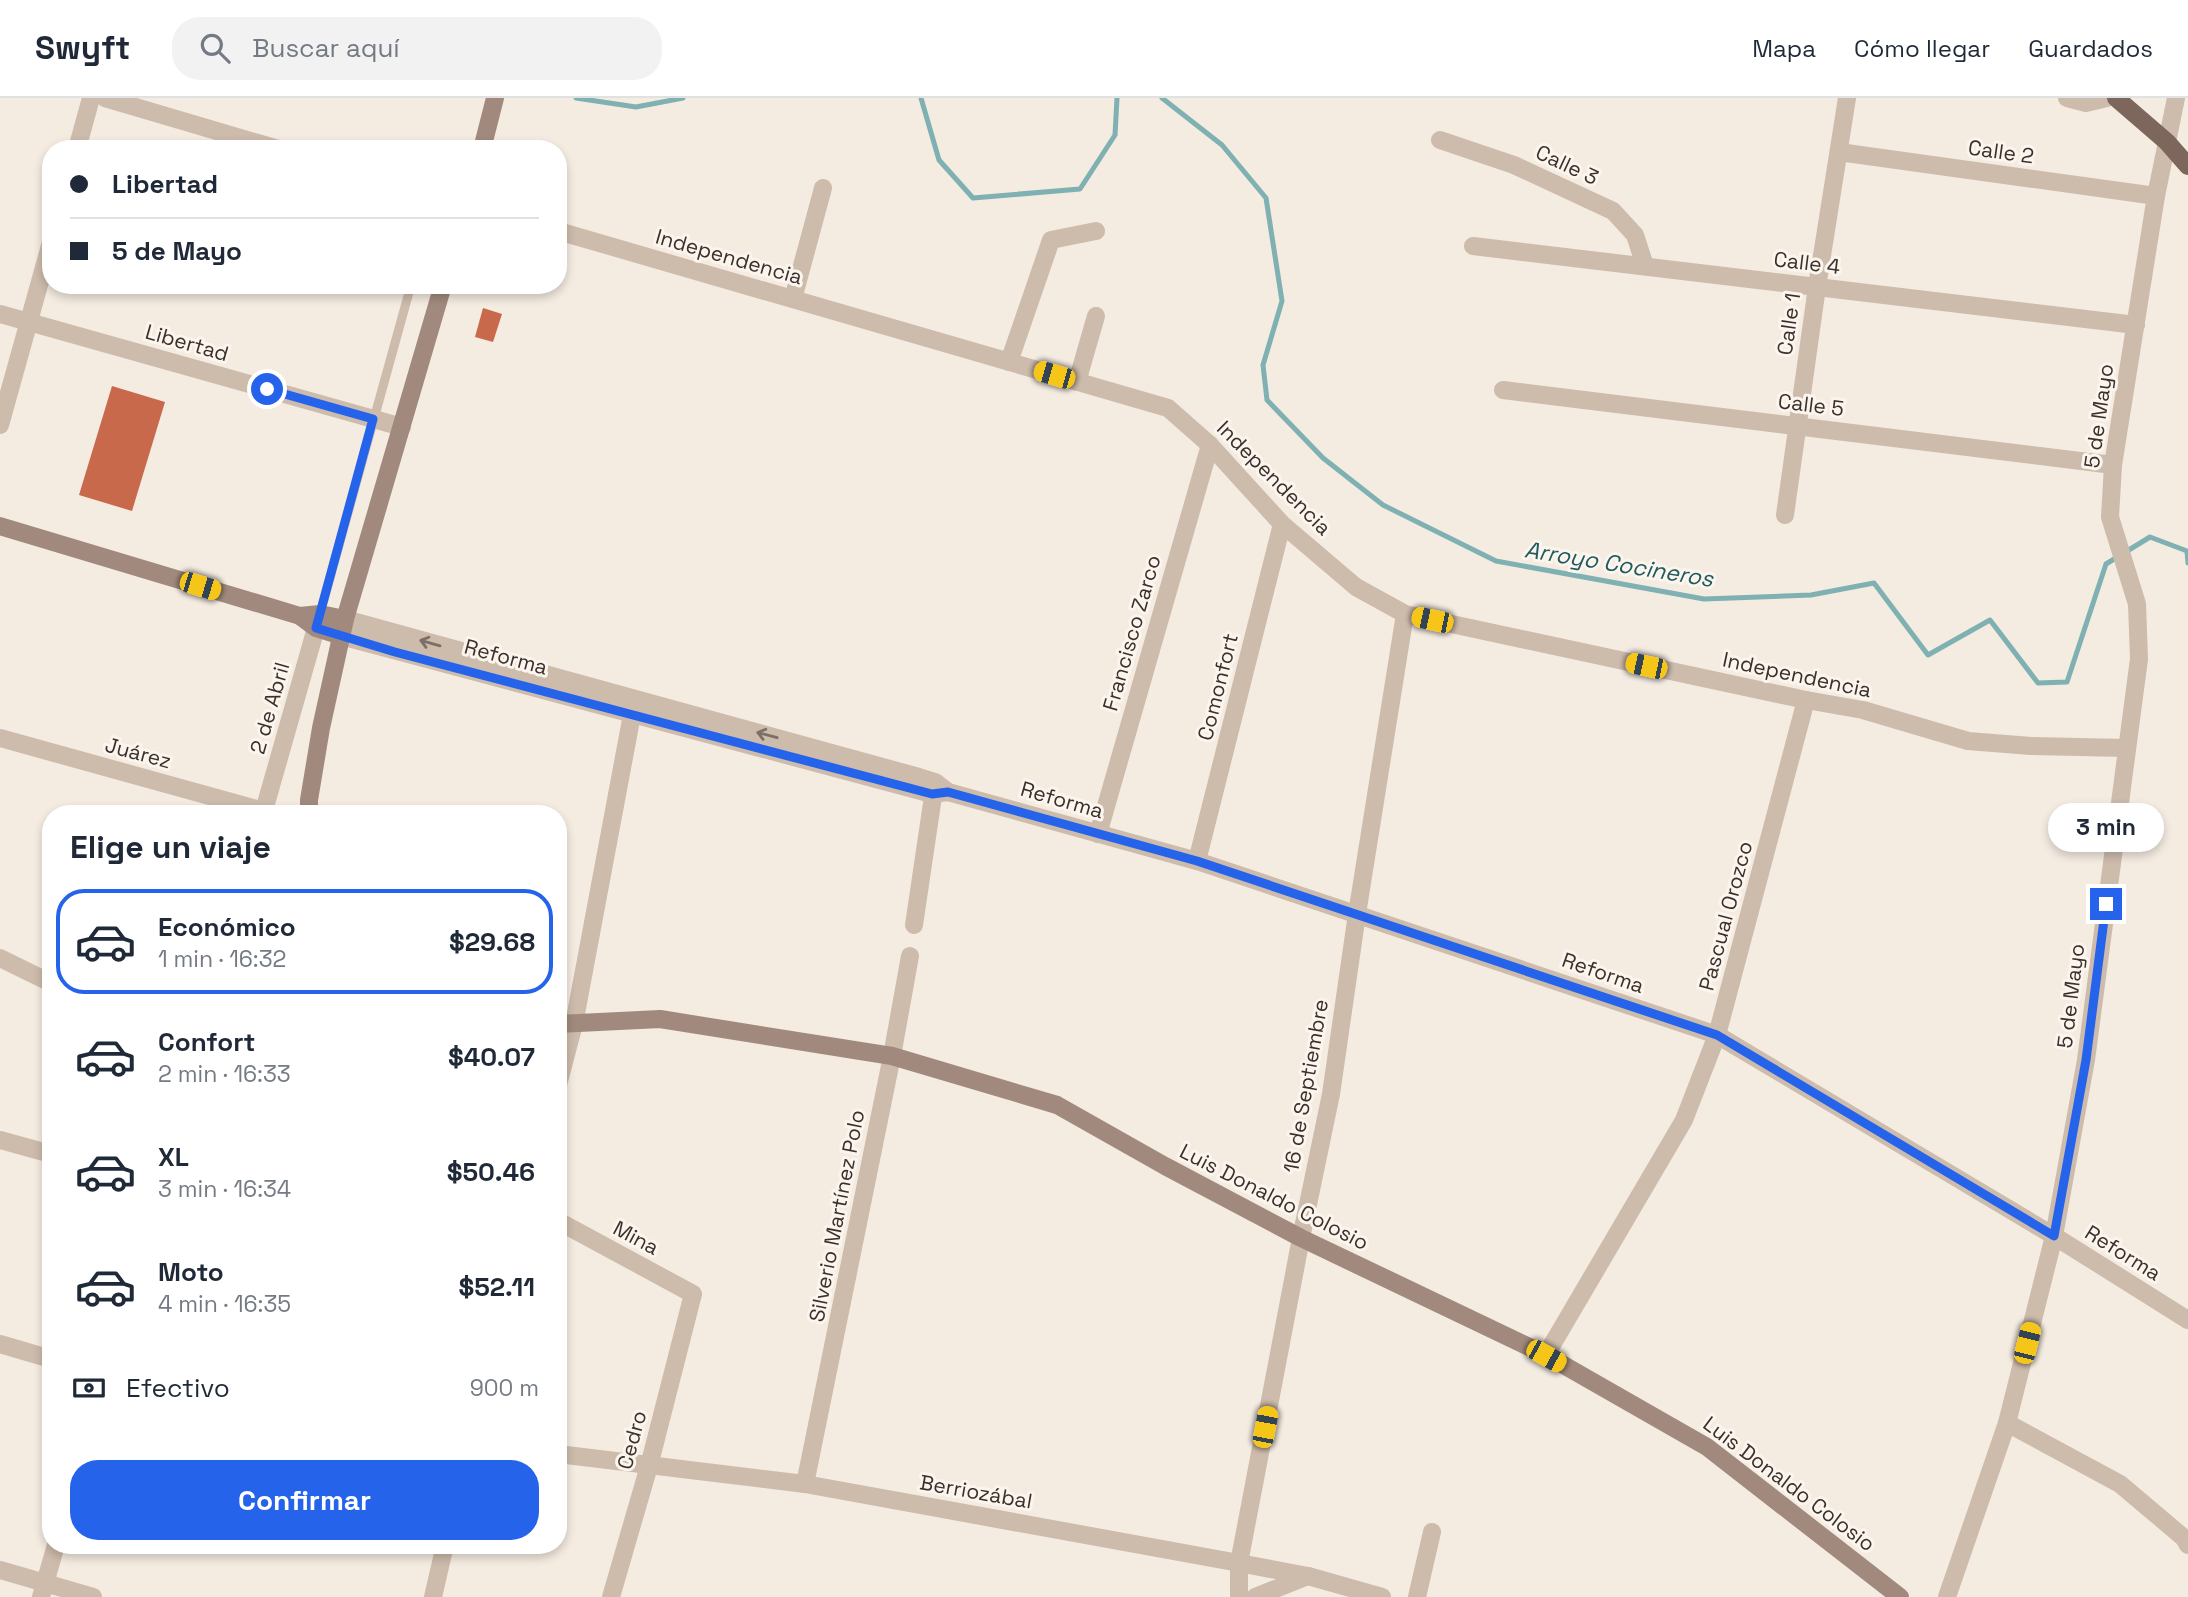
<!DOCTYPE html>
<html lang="es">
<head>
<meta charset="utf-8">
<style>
	:root { --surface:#fff; --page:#f2f2f3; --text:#1f2937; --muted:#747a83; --line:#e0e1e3; --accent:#2563eb }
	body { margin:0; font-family:"Space Grotesk",sans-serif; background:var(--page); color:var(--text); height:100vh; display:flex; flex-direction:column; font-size:26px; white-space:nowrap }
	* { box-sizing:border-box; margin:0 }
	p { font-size:23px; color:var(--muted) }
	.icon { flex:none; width:38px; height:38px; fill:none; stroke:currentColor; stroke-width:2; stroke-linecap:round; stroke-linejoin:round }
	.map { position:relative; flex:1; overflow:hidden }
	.sheet { position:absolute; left:42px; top:707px; width:525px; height:749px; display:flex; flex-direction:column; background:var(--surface); border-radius:28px; box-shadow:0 4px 10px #0003 }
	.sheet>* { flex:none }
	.hud { position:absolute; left:42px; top:42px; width:525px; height:154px; border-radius:28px; box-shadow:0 4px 10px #0003; display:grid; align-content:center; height:154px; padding:0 28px; background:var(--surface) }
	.end { position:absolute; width:32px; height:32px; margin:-16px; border:9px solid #2563eb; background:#fff; box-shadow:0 0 0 4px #fff }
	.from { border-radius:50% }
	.bubble { position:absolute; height:49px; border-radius:24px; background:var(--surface); box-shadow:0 4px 10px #0003; font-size:23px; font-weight:600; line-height:49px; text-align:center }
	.car { position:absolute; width:21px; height:42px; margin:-21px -10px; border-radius:9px; box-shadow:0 0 5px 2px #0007; background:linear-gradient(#f5c518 24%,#345 0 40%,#f5c518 0 76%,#345 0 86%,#f5c518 0) }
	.hud b { display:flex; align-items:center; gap:24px; height:66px; font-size:26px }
	.hud b+b { border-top:2px solid var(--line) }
	.hud i { width:18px; height:18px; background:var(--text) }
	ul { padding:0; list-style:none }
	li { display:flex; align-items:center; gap:21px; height:105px; margin:0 14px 10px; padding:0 14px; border:4px solid transparent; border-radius:28px }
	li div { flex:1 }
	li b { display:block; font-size:26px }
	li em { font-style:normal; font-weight:600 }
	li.on { border-color:var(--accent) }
	li>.icon { width:63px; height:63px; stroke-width:1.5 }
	h2 { padding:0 28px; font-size:32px; line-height:84px }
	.pay { display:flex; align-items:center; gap:18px; height:77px; padding:0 28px; font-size:26px }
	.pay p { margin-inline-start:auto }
	.action { display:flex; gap:14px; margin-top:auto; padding:14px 28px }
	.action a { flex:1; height:80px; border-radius:28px; background:var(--accent); color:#fff; font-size:28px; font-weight:600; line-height:80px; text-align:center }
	header { display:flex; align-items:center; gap:42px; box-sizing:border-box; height:98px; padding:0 35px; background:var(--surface); border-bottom:2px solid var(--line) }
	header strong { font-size:33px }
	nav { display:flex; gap:38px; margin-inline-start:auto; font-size:24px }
	.search { width:490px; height:63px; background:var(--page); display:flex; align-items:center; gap:18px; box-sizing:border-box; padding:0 24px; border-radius:28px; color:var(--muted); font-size:26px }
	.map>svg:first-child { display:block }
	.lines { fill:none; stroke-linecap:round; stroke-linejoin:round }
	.stream { stroke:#7fb0b2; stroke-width:5 }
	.building { fill:#c8694b }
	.service { stroke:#cdbbac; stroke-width:9 }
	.minor { stroke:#cdbbac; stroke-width:18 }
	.secondary { stroke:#a18a7d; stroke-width:18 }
	.primary { stroke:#7d675c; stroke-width:18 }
	.oneway { stroke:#7d6f65 }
	.route { stroke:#2563eb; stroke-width:9 }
	.labels { text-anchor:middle; stroke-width:6; stroke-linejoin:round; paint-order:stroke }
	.street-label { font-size:21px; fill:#3b302b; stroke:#fbf5ee }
	.water-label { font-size:23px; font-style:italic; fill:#1f5a5e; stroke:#fbf5ee }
</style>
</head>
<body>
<header>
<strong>Swyft</strong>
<div class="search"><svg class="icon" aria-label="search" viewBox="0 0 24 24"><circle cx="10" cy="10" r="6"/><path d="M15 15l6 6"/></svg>Buscar aquí</div>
<nav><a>Mapa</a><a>Cómo llegar</a><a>Guardados</a></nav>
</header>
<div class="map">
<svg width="2188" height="1499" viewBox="0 0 2188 1499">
	<rect width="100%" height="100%" fill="#f4ebe1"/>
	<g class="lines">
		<g class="stream">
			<polyline points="576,0 636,9 683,0"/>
			<polyline points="921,0 939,62 973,100 1080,91 1115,37 1117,0"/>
			<polyline points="1162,0 1222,47 1266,100 1282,203 1263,267 1267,302 1323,360 1383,407 1496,463 1704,501 1811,497 1874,485 1928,557 1990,522 2038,585 2067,584 2106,466 2150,439 2187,453 2188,465"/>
		</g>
	</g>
	<g class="building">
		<polygon points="483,210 502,216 493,244 475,239"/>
		<polygon points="112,288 165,304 132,413 79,397"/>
	</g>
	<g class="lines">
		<polyline class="service" points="320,516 411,187"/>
		<g class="minor">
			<polyline points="105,0 278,51"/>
			<polyline points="2067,0 2086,5 2107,0"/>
			<polyline points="1440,42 1514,67 1613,113 1635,137 1645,168"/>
			<polyline points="77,51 91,0"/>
			<polyline points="1839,54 2156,98"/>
			<polyline points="558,133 1168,310 1210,347 1282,426 1356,489 1405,516 1806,602 1863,612 1968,643 2031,648 2126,650"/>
			<polyline points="1473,148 2136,227"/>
			<polyline points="793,201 823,90"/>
			<polyline points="0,216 402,329"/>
			<polyline points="1009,264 1051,142 1096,133"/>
			<polyline points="1077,284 1096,218"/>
			<polyline points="1503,292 2113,367"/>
			<polyline points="0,327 51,144"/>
			<polyline points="1785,417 1817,189 1847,0"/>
			<polyline points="345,521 919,679 935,684 948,694 1197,763 1717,937 2054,1138 2188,1222"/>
			<polyline points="341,538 932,696 948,694"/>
			<polyline points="0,640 264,713"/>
			<polyline points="263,716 320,516"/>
			<polyline points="1098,736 1210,347"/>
			<polyline points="1197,763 1282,426"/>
			<polyline points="914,827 935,685"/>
			<polyline points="0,860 51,885"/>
			<polyline points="558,987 574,926 634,606"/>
			<polyline points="0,1042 51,1056"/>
			<polyline points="558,1123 693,1196 649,1368 611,1499"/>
			<polyline points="0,1246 51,1261"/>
			<polyline points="1546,1257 1684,1022 1717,937 1806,602"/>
			<polyline points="2007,1325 2120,1386 2184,1440 2188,1447"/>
			<polyline points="558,1356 805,1386 1239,1465 1308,1478 1382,1499"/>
			<polyline points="805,1386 892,958 910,858"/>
			<polyline points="0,1472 93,1499"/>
			<polyline points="41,1499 56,1447"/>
			<polyline points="433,1499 445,1447"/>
			<polyline points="1239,1499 1239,1465 1301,1140 1331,996 1357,816 1405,516"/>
			<polyline points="1255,1499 1308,1478"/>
			<polyline points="1417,1499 1432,1434"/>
			<polyline points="1947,1499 2007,1325 2054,1138 2086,962 2139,561 2137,506 2110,419 2113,367 2156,98 2176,0"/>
		</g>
		<g class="secondary">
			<polyline points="482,51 495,0"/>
			<polyline points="0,428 300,518 316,530 341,538"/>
			<polyline points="300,518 320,516 345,521"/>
			<polyline points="309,716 309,702 321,630 345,521 443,187"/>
			<polyline points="558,926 660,921 892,958 1057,1007 1165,1068 1301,1140 1546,1257 1707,1349 1900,1499"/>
		</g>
		<polyline class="primary" points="2116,0 2167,44 2188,68"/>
	</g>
	<defs><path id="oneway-shaft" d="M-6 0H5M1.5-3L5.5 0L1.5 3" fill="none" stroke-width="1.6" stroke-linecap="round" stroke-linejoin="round" transform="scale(1.75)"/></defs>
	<g class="oneway">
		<use href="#oneway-shaft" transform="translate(430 545) rotate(-164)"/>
		<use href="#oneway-shaft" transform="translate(767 637) rotate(-165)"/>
	</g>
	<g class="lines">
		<polyline class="route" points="267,291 373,321 316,530 395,554 932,696 948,694 1197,763 1717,937 2054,1138 2086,962 2106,806"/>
	</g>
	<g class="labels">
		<g class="street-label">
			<text transform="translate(2001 54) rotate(8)" y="7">Calle 2</text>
			<text transform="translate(1567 67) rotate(25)" y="7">Calle 3</text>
			<text transform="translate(729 159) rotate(16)" y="7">Independencia</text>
			<text transform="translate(1807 165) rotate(7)" y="7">Calle 4</text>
			<text transform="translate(1789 226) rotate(-82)" y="7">Calle 1</text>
			<text transform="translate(187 245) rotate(16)" y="7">Libertad</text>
			<text transform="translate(1811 307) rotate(7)" y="7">Calle 5</text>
			<text transform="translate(2099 318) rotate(-82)" y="7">5 de Mayo</text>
			<text transform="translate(1274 380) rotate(45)" y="7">Independencia</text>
			<text transform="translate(1132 535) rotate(-74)" y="7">Francisco Zarco</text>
			<text transform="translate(506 559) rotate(15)" y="7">Reforma</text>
			<text transform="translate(1797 577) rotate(12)" y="7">Independencia</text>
			<text transform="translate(1218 589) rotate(-76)" y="7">Comonfort</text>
			<text transform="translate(270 610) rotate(-74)" y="7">2 de Abril</text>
			<text transform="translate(138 655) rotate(15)" y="7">Juárez</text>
			<text transform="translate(1062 702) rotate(16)" y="7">Reforma</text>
			<text transform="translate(1726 818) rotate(-75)" y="7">Pascual Orozco</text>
			<text transform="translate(1603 875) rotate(19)" y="7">Reforma</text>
			<text transform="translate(2071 898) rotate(-83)" y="7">5 de Mayo</text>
			<text transform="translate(1306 988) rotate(-80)" y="7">16 de Septiembre</text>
			<text transform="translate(1274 1099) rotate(27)" y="7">Luis Donaldo Colosio</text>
			<text transform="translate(837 1118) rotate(-79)" y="7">Silverio Martínez Polo</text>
			<text transform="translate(636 1140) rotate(28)" y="7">Mina</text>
			<text transform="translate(2123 1155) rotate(32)" y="7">Reforma</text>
			<text transform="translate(632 1342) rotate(-75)" y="7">Cedro</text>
			<text transform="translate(1789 1386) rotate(37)" y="7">Luis Donaldo Colosio</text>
			<text transform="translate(976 1394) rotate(10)" y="7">Berriozábal</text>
		</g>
		<g class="water-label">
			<text transform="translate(1619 466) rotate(9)" y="8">Arroyo Cocineros</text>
		</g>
	</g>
</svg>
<i class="end from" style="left:267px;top:291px"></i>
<i class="end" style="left:2106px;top:806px"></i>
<div class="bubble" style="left:2048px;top:705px;width:116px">3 min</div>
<i class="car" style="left:1054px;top:277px;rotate:286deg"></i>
<i class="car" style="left:200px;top:488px;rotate:107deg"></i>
<i class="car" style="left:1432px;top:522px;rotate:282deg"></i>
<i class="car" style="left:1646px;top:568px;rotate:282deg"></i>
<i class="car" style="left:2027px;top:1245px;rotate:14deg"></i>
<i class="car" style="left:1546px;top:1258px;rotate:119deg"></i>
<i class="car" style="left:1265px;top:1329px;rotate:11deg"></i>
<div class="hud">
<b><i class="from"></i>Libertad</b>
<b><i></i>5 de Mayo</b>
</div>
<section class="sheet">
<h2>Elige un viaje</h2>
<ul>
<li class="on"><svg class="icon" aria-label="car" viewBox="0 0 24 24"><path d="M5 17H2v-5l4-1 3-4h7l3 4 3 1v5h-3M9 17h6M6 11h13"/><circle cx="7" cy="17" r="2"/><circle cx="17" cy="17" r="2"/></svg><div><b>Económico</b><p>1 min · 16:32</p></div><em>$29.68</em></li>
<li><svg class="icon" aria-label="car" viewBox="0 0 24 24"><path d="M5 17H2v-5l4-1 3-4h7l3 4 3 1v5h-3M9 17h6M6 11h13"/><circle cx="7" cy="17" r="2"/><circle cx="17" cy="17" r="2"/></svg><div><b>Confort</b><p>2 min · 16:33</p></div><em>$40.07</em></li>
<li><svg class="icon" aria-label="car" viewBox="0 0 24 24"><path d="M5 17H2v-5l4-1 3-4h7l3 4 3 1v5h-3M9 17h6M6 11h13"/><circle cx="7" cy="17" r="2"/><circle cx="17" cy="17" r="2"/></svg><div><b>XL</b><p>3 min · 16:34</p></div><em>$50.46</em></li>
<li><svg class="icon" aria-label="car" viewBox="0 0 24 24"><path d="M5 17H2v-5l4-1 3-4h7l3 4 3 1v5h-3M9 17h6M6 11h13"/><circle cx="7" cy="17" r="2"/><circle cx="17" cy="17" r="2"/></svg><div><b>Moto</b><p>4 min · 16:35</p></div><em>$52.11</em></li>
</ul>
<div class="pay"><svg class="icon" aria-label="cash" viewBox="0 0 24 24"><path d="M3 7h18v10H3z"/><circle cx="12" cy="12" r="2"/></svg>Efectivo<p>900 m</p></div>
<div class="action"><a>Confirmar</a></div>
</section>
</div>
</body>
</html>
